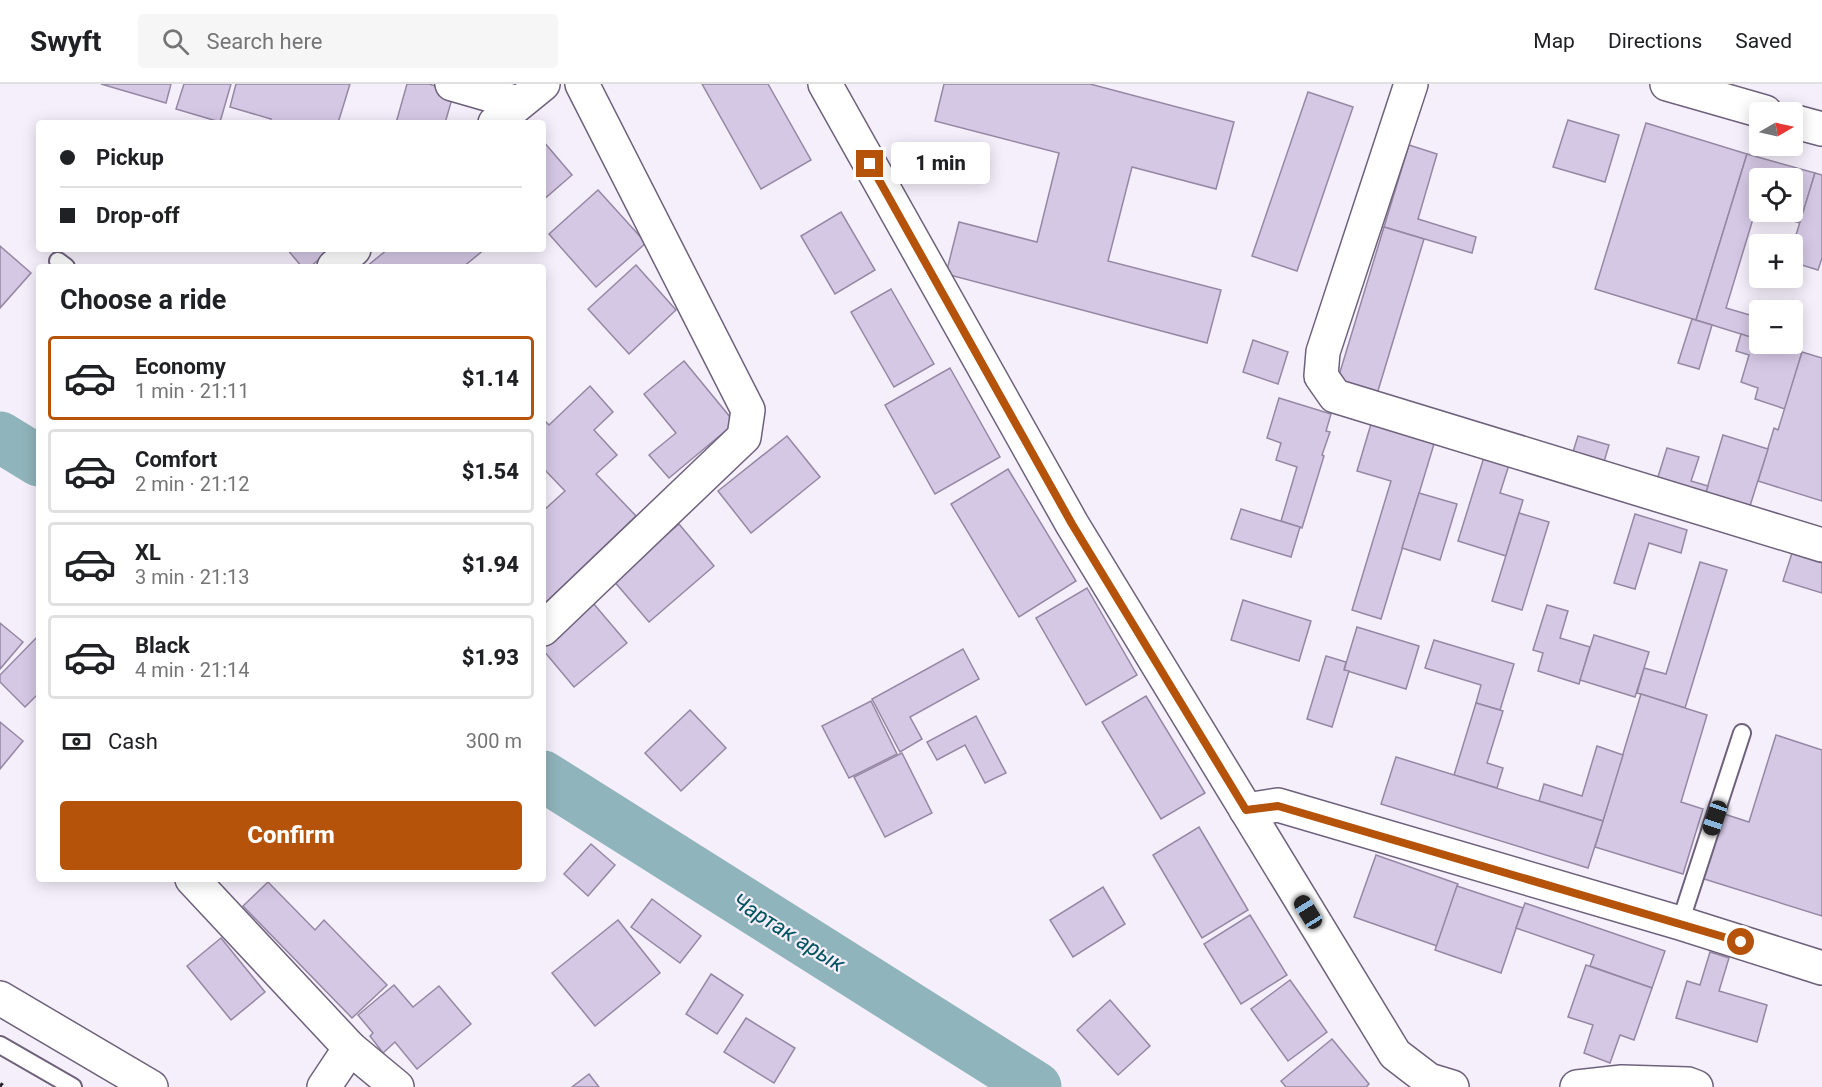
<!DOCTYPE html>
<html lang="en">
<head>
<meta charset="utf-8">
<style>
	:root { --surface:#fff; --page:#f6f6f6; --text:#202124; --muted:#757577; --line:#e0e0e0; --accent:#b45309 }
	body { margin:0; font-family:Roboto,sans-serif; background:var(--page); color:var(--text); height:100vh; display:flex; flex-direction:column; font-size:22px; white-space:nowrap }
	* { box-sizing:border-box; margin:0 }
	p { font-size:20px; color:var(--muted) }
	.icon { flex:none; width:33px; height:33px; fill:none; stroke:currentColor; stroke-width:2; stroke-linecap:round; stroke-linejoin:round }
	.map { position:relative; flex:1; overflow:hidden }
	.details { position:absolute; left:36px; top:180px; width:510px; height:618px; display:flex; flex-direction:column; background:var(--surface); border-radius:6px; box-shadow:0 3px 15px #0003 }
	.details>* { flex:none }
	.guide { position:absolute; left:36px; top:36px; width:510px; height:132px; border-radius:6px; box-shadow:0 3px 15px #0003; display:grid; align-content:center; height:132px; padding:0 24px; background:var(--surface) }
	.needle { width:39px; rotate:81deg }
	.fabs { position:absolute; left:1749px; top:18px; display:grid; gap:12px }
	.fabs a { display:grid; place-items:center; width:54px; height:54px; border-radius:6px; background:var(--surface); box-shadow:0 3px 15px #0003; font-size:30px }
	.end { position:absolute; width:27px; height:27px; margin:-14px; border:8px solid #b45309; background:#fff; box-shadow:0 0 0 3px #fff }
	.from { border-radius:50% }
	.bubble { position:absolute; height:42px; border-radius:6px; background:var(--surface); box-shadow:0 3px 15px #0003; font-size:20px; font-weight:800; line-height:42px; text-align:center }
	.car { position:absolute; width:18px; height:36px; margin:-18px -9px; border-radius:8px; box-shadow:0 0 4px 2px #0007; background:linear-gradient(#222 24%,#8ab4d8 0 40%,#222 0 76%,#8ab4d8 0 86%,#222 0) }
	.guide b { display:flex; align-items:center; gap:21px; height:57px; font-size:22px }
	.guide b+b { border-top:2px solid var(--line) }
	.guide i { width:15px; height:15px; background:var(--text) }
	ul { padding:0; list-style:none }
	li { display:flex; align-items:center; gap:18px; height:84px; margin:0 12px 9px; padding:0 12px; border:3px solid var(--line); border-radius:6px }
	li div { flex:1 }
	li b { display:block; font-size:22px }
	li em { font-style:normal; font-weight:800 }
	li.on { border-color:var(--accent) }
	li>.icon { width:54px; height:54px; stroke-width:1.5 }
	h2 { padding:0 24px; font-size:27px; line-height:72px }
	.pay { display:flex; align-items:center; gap:15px; height:66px; padding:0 24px; font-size:22px }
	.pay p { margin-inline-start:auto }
	.button { display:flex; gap:12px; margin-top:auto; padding:12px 24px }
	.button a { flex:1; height:69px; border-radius:6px; background:var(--accent); color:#fff; font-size:24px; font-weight:800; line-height:69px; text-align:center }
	header { display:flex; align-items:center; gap:36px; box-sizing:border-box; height:84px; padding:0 30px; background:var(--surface); border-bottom:2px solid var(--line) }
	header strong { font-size:28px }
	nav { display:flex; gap:33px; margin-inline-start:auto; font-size:21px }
	.search { width:420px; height:54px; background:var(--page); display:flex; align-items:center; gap:15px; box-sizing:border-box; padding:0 21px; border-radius:6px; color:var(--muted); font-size:22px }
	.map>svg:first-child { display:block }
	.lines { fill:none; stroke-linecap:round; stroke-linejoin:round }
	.river { stroke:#90b4bb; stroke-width:51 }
	.building { fill:#d5c8e5; stroke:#9588a4; stroke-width:1.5 }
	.service-casing { stroke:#6e617b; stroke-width:20 }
	.minor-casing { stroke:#6e617b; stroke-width:36 }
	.tertiary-casing { stroke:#6e617b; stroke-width:36 }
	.service { stroke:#fff; stroke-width:16 }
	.minor { stroke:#fff; stroke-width:33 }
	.tertiary { stroke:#fff; stroke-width:33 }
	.rail { stroke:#2b2630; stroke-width:4.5; stroke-dasharray:3 6; stroke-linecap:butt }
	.route { stroke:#b45309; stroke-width:8 }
	.labels { text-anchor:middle; stroke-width:4.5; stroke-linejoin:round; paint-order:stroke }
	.water-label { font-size:22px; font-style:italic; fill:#01535f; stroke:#f5effb }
</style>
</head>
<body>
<header>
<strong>Swyft</strong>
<div class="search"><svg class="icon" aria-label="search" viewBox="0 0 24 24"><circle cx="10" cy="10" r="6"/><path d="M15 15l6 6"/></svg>Search here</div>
<nav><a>Map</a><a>Directions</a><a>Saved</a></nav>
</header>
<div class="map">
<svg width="1822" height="1003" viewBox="0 0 1822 1003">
	<rect width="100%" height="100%" fill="#f5effb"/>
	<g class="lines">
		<g class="river">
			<polyline points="0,353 39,377"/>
			<polyline points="543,692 1036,1003"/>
		</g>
	</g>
	<g class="building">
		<polygon points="101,0 171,0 166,19"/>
		<polygon points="184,0 231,0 220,38 176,25"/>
		<polygon points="236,0 350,0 338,39 270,39 271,35 230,23"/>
		<polygon points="407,0 429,0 454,8 445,39 396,39"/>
		<polygon points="702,0 768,0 811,76 761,105"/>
		<polygon points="944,0 1090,0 1234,38 1216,105 1132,83 1108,177 1221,206 1207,259 946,190 959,138 1037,158 1059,69 935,37"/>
		<polygon points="1308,8 1353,23 1297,187 1252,172"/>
		<polygon points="1568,36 1619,51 1605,98 1553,83"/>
		<polygon points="1646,39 1747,70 1696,236 1595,205"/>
		<polygon points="543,57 572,91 543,116"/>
		<polygon points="1409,61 1437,70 1418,135 1476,153 1472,169 1384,143"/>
		<polygon points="1747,70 1815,89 1800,139 1764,128 1792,128 1792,94 1760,94 1760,126 1756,125 1726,224 1760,234 1760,256 1696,236"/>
		<polygon points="1815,89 1822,91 1822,174 1818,186 1792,178 1792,164"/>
		<polygon points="598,106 646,159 596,203 549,150"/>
		<polygon points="841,128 875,186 835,210 801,152"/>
		<polygon points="1384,143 1424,155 1377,310 1337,298"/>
		<polygon points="0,162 31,189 0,224"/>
		<polygon points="287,165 331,165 310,183 302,183"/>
		<polygon points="388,165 485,165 463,183 366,183"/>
		<polygon points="636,181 676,226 629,270 588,225"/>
		<polygon points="891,205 934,280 894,303 851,228"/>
		<polygon points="1692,235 1712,241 1699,285 1678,279"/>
		<polygon points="1792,244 1800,247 1794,267 1771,260 1792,260"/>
		<polygon points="1741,250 1760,256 1760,260 1771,260 1802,269 1785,325 1755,315 1758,304 1741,298 1749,271 1736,267"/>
		<polygon points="1253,256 1288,268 1278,300 1243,288"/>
		<polygon points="1802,268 1822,274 1822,417 1758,397 1774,344 1778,346"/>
		<polygon points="684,277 735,339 669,394 649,371 676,349 644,310"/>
		<polygon points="950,284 1000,373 935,410 885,321"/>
		<polygon points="590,302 613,328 594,346 617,371 596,390 636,432 543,521 543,427 565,407 543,384 543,335 549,341"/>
		<polygon points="1279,314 1331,330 1326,347 1330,348 1322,371 1324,372 1302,444 1281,437 1297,383 1276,376 1281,359 1267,354"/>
		<polygon points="1371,340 1434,360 1381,535 1352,526 1391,397 1357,387"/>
		<polygon points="1723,351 1768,365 1749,425 1705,411"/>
		<polygon points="787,352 820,393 751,449 718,407"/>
		<polygon points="1578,352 1609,361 1603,381 1572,371"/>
		<polygon points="1667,364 1699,373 1691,397 1708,402 1705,411 1657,396"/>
		<polygon points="1484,373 1509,381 1500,409 1523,416 1506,472 1458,457"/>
		<polygon points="1008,385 1076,497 1019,533 951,420"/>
		<polygon points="1419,409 1457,420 1440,476 1402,464"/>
		<polygon points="1241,425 1300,443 1291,473 1231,455"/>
		<polygon points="1519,429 1549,438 1522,526 1492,517"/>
		<polygon points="1635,430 1687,446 1681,469 1649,459 1635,505 1614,499"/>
		<polygon points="679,440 714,482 649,538 613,496"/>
		<polygon points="1792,469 1822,479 1822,509 1783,497"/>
		<polygon points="1700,478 1727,486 1685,624 1637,609 1644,584 1666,590"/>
		<polygon points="1087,504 1137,591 1086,621 1036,534"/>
		<polygon points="1243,516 1311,537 1299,577 1231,556"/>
		<polygon points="593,519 627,559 574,603 543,566 543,561"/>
		<polygon points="1547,521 1568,527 1560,554 1590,563 1579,600 1538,587 1543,569 1533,566"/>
		<polygon points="0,539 23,558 0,585"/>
		<polygon points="1357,543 1419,562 1406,605 1344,586"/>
		<polygon points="39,551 39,609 25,623 0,598 0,591"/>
		<polygon points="1594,551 1649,568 1635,613 1580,596"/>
		<polygon points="1434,556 1514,580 1500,626 1476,619 1481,601 1425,584"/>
		<polygon points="963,565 979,595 910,633 922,655 900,668 872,615"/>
		<polygon points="1326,572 1346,578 1344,586 1349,587 1332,643 1307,635"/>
		<polygon points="1641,610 1707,631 1681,718 1703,725 1683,790 1595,763"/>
		<polygon points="1146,612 1205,709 1161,735 1102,638"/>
		<polygon points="871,617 897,670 849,694 822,642"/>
		<polygon points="1476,619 1503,627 1487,679 1503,684 1497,704 1454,691"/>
		<polygon points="690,626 726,664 681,707 645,669"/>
		<polygon points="976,632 1006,689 985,699 965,661 937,676 927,658"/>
		<polygon points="0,638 23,657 0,685"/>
		<polygon points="1776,651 1822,666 1822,832 1701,794 1721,729 1749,738"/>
		<polygon points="1597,662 1623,671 1603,737 1539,717 1544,700 1582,712"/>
		<polygon points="902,669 932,729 885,753 854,693"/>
		<polygon points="1396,673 1603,737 1588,784 1381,720"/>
		<polygon points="1199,743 1248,826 1202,854 1153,771"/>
		<polygon points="591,760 615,781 588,812 564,790"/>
		<polygon points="1376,771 1458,800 1437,862 1354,833"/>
		<polygon points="268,798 315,846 324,836 387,901 352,934 243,822"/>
		<polygon points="1457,802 1523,824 1501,889 1435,866"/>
		<polygon points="1103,803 1125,840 1073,873 1050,836"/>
		<polygon points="652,815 701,852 680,879 631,843"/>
		<polygon points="1525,819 1665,867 1652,904 1590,882 1594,871 1516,844"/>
		<polygon points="1250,831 1287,891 1241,920 1204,860"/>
		<polygon points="618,836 660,889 595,942 552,889"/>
		<polygon points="221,854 265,908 231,936 187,882"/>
		<polygon points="1710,868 1729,874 1719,907 1767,921 1757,958 1676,934 1687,897 1700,901"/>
		<polygon points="1586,881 1652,904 1634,956 1620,951 1610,979 1584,969 1593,941 1568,933"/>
		<polygon points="711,890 743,911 717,950 686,930"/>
		<polygon points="1290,896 1327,948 1288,977 1251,925"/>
		<polygon points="394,901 413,923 439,902 471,940 417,985 395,958 383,969 370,952 373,949 358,931"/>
		<polygon points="1110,916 1150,962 1118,991 1077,946"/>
		<polygon points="746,934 795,964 774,999 724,968"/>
		<polygon points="1332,955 1369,1000 1366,1003 1286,1003 1281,997"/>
		<polygon points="589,990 599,1003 572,1003"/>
	</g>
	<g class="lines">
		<defs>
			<g id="service">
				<polyline points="58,177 66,183"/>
				<polyline points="1680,839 1742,649"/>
				<polyline points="0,961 73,1003"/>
			</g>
			<g id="minor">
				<polyline points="452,0 518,19"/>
				<polyline points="825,0 1072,440 1395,970 1429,996 1452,1003"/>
				<polyline points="1411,0 1323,268 1321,292 1335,312 1822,461"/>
				<polyline points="495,39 543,0"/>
				<polyline points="334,183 354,165"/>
				<polyline points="543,545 744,353 748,326 582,0"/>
				<polyline points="1246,726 1278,721 1680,839 1822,884"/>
				<polyline points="192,795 350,964 397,1003"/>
				<polyline points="0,914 151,1003"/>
				<polyline points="324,1003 350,964"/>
				<polyline points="1577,1003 1622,998 1688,1000 1696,1003"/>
			</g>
			<g id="tertiary">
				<polyline points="1667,0 1765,28"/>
				<polyline points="1792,37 1822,45"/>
			</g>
		</defs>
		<use href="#service" class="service-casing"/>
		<use href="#minor" class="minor-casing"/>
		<use href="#tertiary" class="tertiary-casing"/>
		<use href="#service" class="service"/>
		<use href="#minor" class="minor"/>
		<use href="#tertiary" class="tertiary"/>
		<polyline class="rail" points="0,1000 4,1003"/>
	</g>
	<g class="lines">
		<polyline class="route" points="870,80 1072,440 1246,726 1278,722 1741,858"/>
	</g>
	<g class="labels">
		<g class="water-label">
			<text transform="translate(789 848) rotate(32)" y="8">Чартак арык</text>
		</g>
	</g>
</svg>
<div class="fabs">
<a><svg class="needle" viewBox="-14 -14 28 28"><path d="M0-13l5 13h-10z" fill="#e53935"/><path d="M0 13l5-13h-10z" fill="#757577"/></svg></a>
<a><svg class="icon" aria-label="locate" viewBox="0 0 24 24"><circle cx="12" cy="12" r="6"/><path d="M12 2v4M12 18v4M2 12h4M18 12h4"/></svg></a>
<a>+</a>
<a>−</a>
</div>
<i class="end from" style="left:1741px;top:858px"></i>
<i class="end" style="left:870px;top:80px"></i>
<div class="bubble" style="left:891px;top:58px;width:99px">1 min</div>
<i class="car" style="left:1715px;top:734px;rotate:199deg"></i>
<i class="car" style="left:1308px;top:828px;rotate:328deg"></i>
<div class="guide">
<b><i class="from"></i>Pickup</b>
<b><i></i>Drop-off</b>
</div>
<section class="details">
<h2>Choose a ride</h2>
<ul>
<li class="on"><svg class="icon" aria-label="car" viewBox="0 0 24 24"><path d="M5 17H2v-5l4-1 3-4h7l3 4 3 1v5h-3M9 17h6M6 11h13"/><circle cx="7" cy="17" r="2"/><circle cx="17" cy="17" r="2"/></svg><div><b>Economy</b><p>1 min · 21:11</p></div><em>$1.14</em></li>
<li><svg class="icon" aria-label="car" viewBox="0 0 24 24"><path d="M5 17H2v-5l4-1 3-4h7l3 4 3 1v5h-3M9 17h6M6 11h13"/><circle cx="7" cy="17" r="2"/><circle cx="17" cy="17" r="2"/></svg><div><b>Comfort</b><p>2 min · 21:12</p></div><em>$1.54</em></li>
<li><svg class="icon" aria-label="car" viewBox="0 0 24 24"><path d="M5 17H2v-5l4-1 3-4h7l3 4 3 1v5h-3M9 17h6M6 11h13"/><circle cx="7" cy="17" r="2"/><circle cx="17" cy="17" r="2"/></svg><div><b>XL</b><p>3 min · 21:13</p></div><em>$1.94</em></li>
<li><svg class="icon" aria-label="car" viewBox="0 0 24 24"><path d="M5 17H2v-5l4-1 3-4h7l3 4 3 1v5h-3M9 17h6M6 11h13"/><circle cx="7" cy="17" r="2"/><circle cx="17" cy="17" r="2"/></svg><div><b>Black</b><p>4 min · 21:14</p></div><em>$1.93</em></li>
</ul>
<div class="pay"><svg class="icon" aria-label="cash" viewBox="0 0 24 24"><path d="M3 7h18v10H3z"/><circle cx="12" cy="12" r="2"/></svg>Cash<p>300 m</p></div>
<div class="button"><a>Confirm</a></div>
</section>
</div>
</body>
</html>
